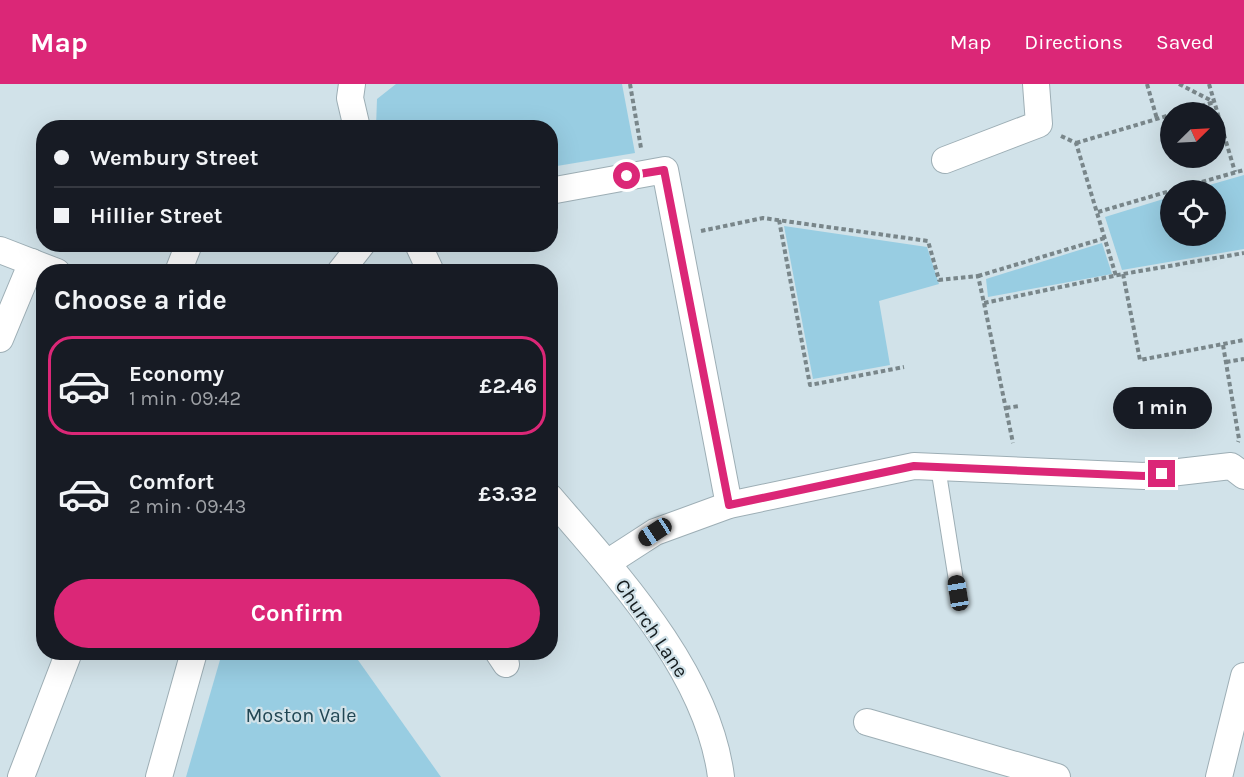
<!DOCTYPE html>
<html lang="en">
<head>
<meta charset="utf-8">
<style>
	:root { --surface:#171b24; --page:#20242c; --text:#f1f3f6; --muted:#9ea1a6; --line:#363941; --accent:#db2777 }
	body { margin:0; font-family:Karla,sans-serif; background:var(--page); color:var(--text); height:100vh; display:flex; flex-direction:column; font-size:22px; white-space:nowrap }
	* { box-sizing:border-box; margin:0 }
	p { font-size:20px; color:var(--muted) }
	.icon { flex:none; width:33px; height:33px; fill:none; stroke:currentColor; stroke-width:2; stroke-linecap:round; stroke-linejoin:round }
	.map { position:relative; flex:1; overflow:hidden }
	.side { position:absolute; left:36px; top:180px; width:522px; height:396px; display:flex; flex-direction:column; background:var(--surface); border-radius:24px; box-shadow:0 6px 24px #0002 }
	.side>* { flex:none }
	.guide { position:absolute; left:36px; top:36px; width:522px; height:132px; border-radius:24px; box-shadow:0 6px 24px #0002; display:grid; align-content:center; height:132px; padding:0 18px; background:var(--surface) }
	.needle { width:39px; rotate:66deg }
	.tools { position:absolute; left:1160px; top:18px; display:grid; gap:12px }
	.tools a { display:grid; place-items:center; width:66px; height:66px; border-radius:50%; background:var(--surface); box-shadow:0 6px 24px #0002; font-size:30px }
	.end { position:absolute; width:27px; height:27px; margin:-14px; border:8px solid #db2777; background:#fff; box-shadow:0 0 0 3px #fff }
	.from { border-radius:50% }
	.bubble { position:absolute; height:42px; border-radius:21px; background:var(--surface); box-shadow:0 6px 24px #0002; font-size:20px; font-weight:700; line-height:42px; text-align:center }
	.car { position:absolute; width:18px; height:36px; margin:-18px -9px; border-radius:8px; box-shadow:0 0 4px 2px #0007; background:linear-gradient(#222 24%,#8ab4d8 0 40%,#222 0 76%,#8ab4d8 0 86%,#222 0) }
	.guide b { display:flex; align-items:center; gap:21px; height:57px; font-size:22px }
	.guide b+b { border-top:2px solid var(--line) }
	.guide i { width:15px; height:15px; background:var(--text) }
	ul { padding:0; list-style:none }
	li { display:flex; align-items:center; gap:18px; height:99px; margin:0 12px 9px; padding:0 6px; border:3px solid transparent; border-radius:24px }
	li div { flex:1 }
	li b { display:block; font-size:22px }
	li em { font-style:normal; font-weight:700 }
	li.on { border-color:var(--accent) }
	li>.icon { width:54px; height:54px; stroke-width:1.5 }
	h2 { padding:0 18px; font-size:27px; line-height:72px }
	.button { display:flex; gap:12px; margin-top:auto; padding:12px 18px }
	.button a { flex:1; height:69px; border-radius:36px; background:var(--accent); color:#fff; font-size:24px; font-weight:700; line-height:69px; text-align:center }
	header { display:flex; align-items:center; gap:36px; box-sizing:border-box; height:84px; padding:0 30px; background:var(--accent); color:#fff }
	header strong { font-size:28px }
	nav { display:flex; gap:33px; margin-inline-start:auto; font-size:21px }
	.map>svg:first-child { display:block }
	.green { fill:#98cde2 }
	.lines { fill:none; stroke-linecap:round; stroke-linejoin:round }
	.lane-casing { stroke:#9daeb5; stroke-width:16 }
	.street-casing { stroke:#9daeb5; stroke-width:28 }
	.path { stroke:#79868a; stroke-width:4; stroke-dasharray:4.5 3; stroke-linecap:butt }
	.lane { stroke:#fff; stroke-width:14 }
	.street { stroke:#fff; stroke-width:26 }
	.route { stroke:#db2777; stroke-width:8 }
	.labels { text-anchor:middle; stroke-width:4.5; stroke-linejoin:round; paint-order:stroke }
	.street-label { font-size:20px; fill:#141b1d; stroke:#d1e2e9 }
	.park-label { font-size:20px; fill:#214653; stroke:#d1e2e9 }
</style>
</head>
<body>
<header>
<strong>Map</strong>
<nav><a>Map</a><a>Directions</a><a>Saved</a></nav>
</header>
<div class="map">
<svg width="1244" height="693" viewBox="0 0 1244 693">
	<rect width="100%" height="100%" fill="#d1e2e9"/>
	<g class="green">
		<polygon points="396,0 622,0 635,69 551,83 550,44 376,43 377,15"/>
		<polygon points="1244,91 1244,165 1122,186 1105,133 1170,113 1170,152 1215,152 1215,106 1192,106"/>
		<polygon points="784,142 927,163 939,200 879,217 890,281 813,295"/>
		<polygon points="1102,159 1112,190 988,213 986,195"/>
		<polygon points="222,569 353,569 441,693 186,693"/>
	</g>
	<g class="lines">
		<defs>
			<polyline id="lane" points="938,383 958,509"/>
			<g id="street">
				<polyline points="352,0 350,14 357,44"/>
				<polyline points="945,76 1039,40 1036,0"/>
				<polyline points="550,107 665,86 729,421"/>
				<polyline points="418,160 431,188"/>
				<polyline points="0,166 57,188"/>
				<polyline points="178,188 189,160"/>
				<polyline points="340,188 362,160"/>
				<polyline points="0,255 32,178"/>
				<path d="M550,413C617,491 708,588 721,693"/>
				<polyline points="607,479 655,448 729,421 914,382 1144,392 1231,382 1244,392"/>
				<polyline points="498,568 506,580"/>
				<polyline points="867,638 1057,693"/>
				<polyline points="21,693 69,568"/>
				<polyline points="159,693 194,568"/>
				<polyline points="1219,693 1244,592"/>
			</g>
		</defs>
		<use href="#lane" class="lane-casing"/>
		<use href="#street" class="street-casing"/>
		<g class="path">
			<polyline points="630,0 641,64"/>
			<polyline points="1147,0 1157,35"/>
			<polyline points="1179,0 1214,18"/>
			<polyline points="1209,0 1235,88"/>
			<polyline points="1179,28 1215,18"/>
			<polyline points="1061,52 1076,59 1116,192"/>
			<polyline points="1076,59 1170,31"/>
			<polyline points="1173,106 1244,86"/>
			<polyline points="1098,128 1170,107"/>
			<polyline points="779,136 810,301 904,283"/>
			<polyline points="701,147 763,134 928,157 939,196 978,192 984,219 1123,190 1244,169"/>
			<polyline points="1123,190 1140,276 1244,256"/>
			<polyline points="978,192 1105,154"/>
			<polyline points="984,219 1013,359"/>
			<polyline points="1223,261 1239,355 1238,358"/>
			<polyline points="1226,278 1244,275"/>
			<polyline points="1006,324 1019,322"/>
		</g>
		<use href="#lane" class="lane"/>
		<use href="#street" class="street"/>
	</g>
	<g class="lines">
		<polyline class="route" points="627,92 664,86 729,421 914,382 1144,392 1162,390"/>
	</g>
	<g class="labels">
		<g class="street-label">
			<text transform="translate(652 544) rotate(56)" y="7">Church Lane</text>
		</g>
		<g class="park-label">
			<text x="301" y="638">Moston Vale</text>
		</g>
	</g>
</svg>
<div class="tools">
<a><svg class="needle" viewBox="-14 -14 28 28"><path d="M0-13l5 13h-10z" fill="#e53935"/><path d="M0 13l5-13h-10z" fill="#9ea1a6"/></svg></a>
<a><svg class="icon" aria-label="locate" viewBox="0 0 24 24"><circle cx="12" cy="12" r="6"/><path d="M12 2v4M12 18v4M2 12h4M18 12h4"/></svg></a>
</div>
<i class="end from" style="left:627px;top:92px"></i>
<i class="end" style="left:1162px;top:390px"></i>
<div class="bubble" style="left:1113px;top:303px;width:99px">1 min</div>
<i class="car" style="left:655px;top:448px;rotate:237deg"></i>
<i class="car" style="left:958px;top:509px;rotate:351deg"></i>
<div class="guide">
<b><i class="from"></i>Wembury Street</b>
<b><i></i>Hillier Street</b>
</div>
<section class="side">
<h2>Choose a ride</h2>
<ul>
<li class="on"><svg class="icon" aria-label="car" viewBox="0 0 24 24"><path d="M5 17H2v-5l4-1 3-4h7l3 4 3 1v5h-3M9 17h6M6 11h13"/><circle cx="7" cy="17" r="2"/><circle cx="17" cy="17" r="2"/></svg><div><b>Economy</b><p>1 min · 09:42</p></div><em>£2.46</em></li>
<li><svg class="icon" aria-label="car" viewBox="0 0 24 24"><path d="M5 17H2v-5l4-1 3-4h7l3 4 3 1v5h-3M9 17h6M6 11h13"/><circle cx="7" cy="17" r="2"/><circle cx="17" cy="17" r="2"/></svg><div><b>Comfort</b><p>2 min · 09:43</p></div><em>£3.32</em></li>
</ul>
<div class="button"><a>Confirm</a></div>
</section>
</div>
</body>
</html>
